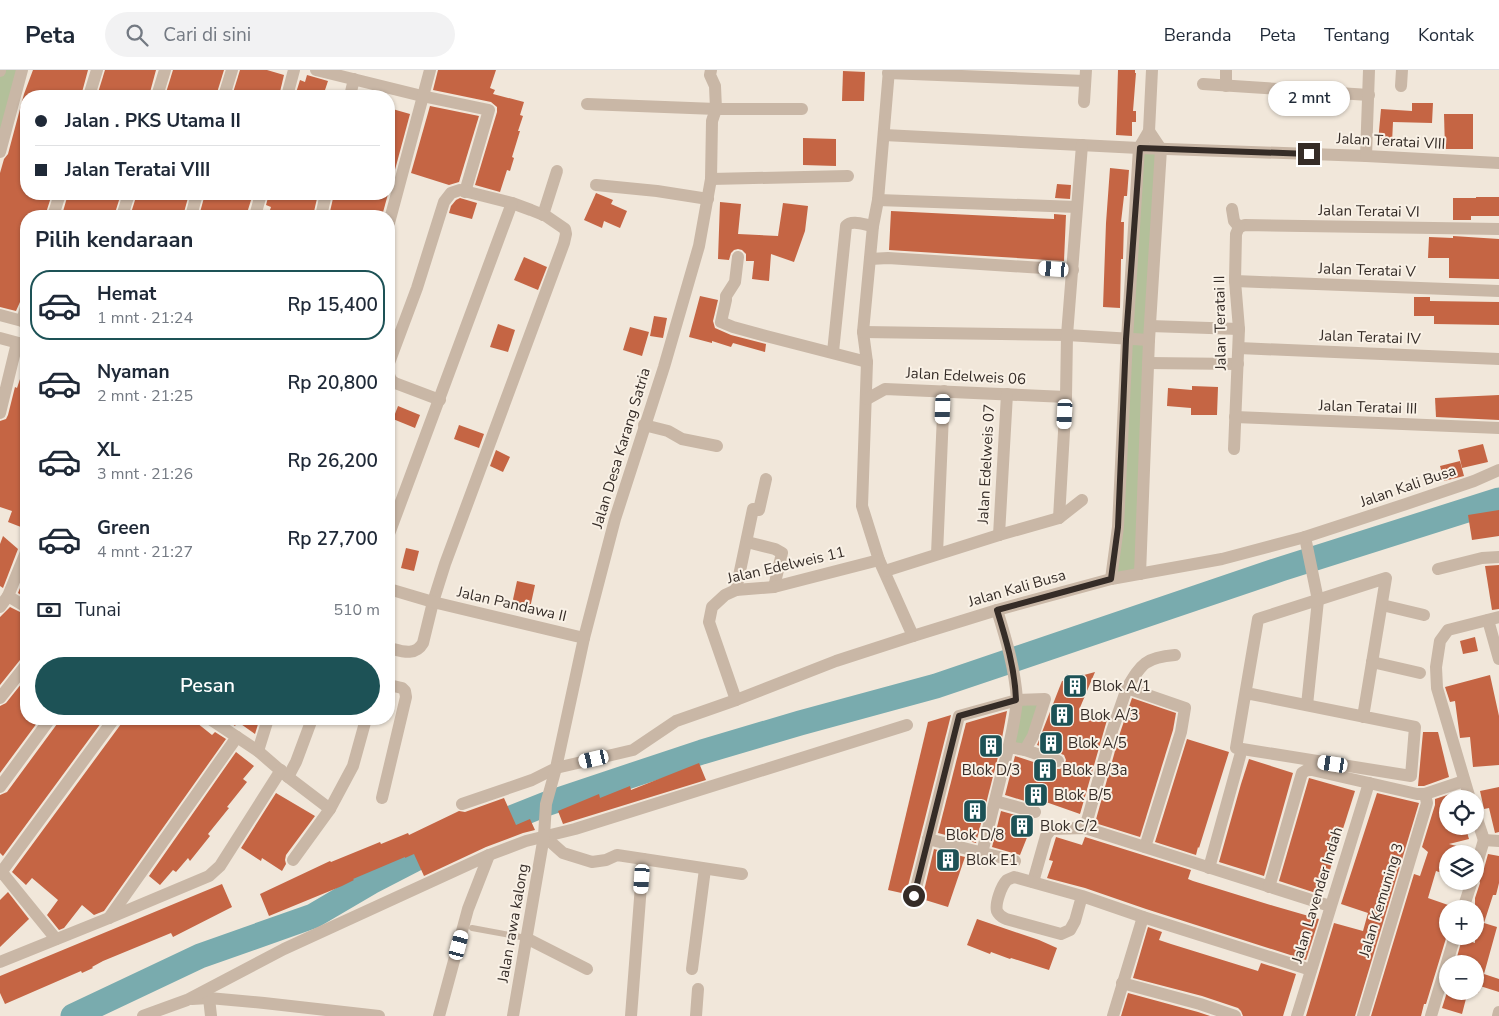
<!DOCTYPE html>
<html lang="id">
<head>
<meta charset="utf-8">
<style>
	:root { --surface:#fff; --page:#f2f2f3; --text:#1f2937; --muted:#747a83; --line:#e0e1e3; --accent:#1d5256 }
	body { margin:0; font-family:"Nunito Sans",sans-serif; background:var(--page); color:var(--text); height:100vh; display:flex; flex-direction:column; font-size:19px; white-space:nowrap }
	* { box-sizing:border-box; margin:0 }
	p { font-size:16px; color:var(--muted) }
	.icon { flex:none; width:28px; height:28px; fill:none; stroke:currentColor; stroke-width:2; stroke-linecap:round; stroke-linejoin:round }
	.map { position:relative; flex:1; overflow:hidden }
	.sheet { position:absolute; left:20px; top:140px; width:375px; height:515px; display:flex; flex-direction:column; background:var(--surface); border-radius:20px; box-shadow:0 1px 4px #0004 }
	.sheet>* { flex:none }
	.banner { position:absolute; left:20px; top:20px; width:375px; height:110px; border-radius:20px; box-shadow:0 1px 4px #0004; display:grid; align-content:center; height:110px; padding:0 15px; background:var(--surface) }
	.fabs { position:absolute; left:1439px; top:720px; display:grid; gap:10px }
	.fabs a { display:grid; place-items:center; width:45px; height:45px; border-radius:50%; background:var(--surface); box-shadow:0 1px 4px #0004; font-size:25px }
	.end { position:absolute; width:22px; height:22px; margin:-11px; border:6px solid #352c27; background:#fff; box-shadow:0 0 0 2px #fff }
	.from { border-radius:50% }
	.bubble { position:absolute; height:35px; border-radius:18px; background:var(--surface); box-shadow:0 1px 4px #0004; font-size:16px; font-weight:600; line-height:35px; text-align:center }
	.car { position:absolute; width:15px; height:30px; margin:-15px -8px; border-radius:6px; box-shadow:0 0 4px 1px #0007; background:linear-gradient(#fff 24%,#345 0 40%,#fff 0 76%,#345 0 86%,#fff 0) }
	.banner b { display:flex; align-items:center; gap:18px; height:48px; font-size:19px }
	.banner b+b { border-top:1px solid var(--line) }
	.banner i { width:12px; height:12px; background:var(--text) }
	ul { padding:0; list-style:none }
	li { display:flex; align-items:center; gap:15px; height:70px; margin:0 10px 8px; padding:0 5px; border:2px solid transparent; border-radius:20px }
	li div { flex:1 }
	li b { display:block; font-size:19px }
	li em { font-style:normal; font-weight:600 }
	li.active { border-color:var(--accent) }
	li>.icon { width:45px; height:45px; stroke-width:1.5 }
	h2 { padding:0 15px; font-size:22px; line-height:60px }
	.pay { display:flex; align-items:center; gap:12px; height:55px; padding:0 15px; font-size:19px }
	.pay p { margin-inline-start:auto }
	.action { display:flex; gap:10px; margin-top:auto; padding:10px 15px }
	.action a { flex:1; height:58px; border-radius:30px; background:var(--accent); color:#fff; font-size:20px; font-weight:600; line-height:58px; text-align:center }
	header { display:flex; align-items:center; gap:30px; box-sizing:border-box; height:70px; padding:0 25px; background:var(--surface); border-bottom:1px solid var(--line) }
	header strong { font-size:24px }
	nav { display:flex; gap:28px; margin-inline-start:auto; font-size:18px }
	.search { width:350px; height:45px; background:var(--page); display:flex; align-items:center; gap:12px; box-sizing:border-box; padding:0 18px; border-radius:28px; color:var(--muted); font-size:19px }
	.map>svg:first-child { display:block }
	.green { fill:#b3c09a }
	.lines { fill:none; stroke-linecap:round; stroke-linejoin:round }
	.river { stroke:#79abae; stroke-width:25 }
	.building { fill:#c56544 }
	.service { stroke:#c9b7a6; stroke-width:6 }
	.minor { stroke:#c9b7a6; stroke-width:12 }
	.tertiary { stroke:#c9b7a6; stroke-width:12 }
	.route { stroke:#352c27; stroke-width:6 }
	.labels { text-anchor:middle; stroke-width:4; stroke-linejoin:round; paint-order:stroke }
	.street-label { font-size:15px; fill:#352c27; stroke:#f9f1e6 }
	.poi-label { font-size:15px; fill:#352c27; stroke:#f9f1e6; text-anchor:start }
</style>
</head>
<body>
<header>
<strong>Peta</strong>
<div class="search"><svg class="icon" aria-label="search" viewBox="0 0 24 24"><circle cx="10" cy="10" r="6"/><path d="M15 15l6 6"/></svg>Cari di sini</div>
<nav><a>Beranda</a><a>Peta</a><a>Tentang</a><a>Kontak</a></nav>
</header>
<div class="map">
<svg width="1499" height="946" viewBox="0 0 1499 946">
	<rect width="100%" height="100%" fill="#f1e7da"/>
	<g class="green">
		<polygon points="0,0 22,0 0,82"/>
		<polygon points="1139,78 1161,79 1140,504 1111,509"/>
		<polygon points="1045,629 1025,680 1009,677 1017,630"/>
	</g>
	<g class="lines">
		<g class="river">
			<polyline points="481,760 546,734 702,682 800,653 936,616 1281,499 1499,430"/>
			<polyline points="73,946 200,886 313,846 371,812 431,781 447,774"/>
		</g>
	</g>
	<g class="building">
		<polygon points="33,0 88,0 81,26 26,26 26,124 52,124 45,146 26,146 26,229 20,232 16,241 0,237 0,103 4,89 8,84 24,24"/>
		<polygon points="105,0 156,0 149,26 97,26"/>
		<polygon points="173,0 224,0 216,26 165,26"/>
		<polygon points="240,0 267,0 284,5 279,26 232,26"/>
		<polygon points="438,0 496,0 490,18 495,20 493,24 524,32 520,45 523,46 518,61 520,61 512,87 514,88 510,101 507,100 500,122 475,115 497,42 497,37 491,32 433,20"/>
		<polygon points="1118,0 1135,0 1135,3 1136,3 1133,41 1136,41 1136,52 1132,52 1132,66 1116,65"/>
		<polygon points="843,1 865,2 864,31 842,31"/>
		<polygon points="307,5 328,11 323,26 295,26 300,10 305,12"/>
		<polygon points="1412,33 1433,33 1432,53 1393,52 1392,73 1378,72 1381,39 1412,41"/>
		<polygon points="430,36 479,46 459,112 449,115 411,103"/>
		<polygon points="389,38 410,44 389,122"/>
		<polygon points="1444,44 1473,44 1473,79 1445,79"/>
		<polygon points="803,68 836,69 836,96 803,95"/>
		<polygon points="1110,98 1129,100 1127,126 1124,126 1121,152 1124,152 1123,189 1121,189 1120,238 1103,237 1106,153"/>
		<polygon points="1057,114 1071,115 1070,129 1055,128"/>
		<polygon points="596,123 613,130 611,134 627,141 620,158 604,151 602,158 584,150"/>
		<polygon points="68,124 121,124 114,146 65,146 62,145"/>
		<polygon points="137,124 189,124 183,146 130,146"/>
		<polygon points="205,124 253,124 246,146 199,146"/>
		<polygon points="269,124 318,124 313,146 268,146 271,137 266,135"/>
		<polygon points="334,124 388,124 382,146 329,146"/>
		<polygon points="1476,127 1499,127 1499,146 1471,146 1471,150 1453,150 1453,128 1476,128"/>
		<polygon points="460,128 477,133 472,149 449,143 451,136 456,130"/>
		<polygon points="720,132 741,134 738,164 778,166 783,133 808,136 805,161 794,192 771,184 769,211 752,209 754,191 746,191 746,184 742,180 738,179 734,180 731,183 729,190 718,189"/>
		<polygon points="891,141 1054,149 1054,144 1066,145 1064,191 889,180"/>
		<polygon points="1453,166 1499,169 1499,209 1449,208 1449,188 1428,188 1429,167 1453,168"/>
		<polygon points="524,187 547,197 538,220 514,210"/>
		<polygon points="700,226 718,230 713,251 715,258 731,265 766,274 765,282 733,273 731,277 712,271 712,273 689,267"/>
		<polygon points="1414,227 1430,227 1430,231 1499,232 1499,255 1434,254 1434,246 1414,246"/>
		<polygon points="654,246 667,248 663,268 650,266"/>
		<polygon points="498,254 515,260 508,282 490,277"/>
		<polygon points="630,257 649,262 642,286 623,280"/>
		<polygon points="24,297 26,297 26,459 8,452 12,441 0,437 0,351 6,349 8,345 15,317 17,318"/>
		<polygon points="1192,316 1218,317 1217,345 1191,345 1191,338 1167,336 1168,318 1192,320"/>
		<polygon points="1499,325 1499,350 1436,347 1435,328"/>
		<polygon points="398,336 420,345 415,358 393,349"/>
		<polygon points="459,355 484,364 479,378 454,369"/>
		<polygon points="1483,374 1488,392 1462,398 1458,380"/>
		<polygon points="496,380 510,387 503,402 490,396"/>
		<polygon points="1460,391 1464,406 1444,411 1440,396"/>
		<polygon points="1499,440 1499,466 1472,470 1468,445"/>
		<polygon points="3,466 18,479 3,518 0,516 0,474"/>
		<polygon points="406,478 419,481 414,501 401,498"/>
		<polygon points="1499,495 1499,539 1492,540 1485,496"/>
		<polygon points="26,503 26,528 18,523"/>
		<polygon points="517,511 535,515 530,538 512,534"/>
		<polygon points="10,537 26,545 26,587 20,590 0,615 0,547"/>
		<polygon points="1475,567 1478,581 1463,584 1460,571"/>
		<polygon points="1095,602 1079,640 1107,650 1080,744 1043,731 1041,736 1005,725 1015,686 1055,699 1060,699 1064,697 1066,690 1064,685 1037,675 1062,611"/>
		<polygon points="1490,605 1499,646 1499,695 1473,697 1470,667 1460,668 1455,631 1450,632 1445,617"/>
		<polygon points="26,608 26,649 40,649 0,703 0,636 6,633"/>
		<polygon points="1132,628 1176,643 1173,660 1140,767 1095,753 1120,663"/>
		<polygon points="1007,641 1000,679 976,773 938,763 966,653"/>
		<polygon points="951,645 906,824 888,820 928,652"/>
		<polygon points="58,649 104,649 3,786 0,783 0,725 7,722 57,654"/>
		<polygon points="122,649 192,649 212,665 215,662 226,669 104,841 94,845 82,835 64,858 59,860 47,845 58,830 32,808 26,815 12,802 121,654"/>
		<polygon points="225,649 256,649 259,651 255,664 238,652 235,656"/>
		<polygon points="1423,662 1438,662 1449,707 1424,716 1418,716"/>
		<polygon points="1187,669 1229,682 1199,778 1198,777 1196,785 1155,772"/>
		<polygon points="236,682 254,696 243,709 247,712 227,737 229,738 208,764 210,766 190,791 188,788 176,802 173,800 160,815 149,806"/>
		<polygon points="1249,689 1293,703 1264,806 1219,792 1241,714"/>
		<polygon points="699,693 706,710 563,754 558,741 599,724 600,728 630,716 631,720"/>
		<polygon points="1309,708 1355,721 1322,825 1279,811"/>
		<polygon points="1499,717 1499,762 1495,763 1489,738 1484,739 1480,721"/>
		<polygon points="276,723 315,746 286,785 285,790 286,794 282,801 262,788 261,791 241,778"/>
		<polygon points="1377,723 1419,733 1355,946 1306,946 1334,853 1363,861 1368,843 1341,834"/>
		<polygon points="1453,723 1454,729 1448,729 1448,756 1465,756 1469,769 1449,774 1472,780 1471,784 1448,784 1448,805 1436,801 1428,828 1451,836 1450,839 1448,839 1447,865 1426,934 1424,934 1421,946 1371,946 1414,804 1420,806 1428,782 1422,777 1435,735 1435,729"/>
		<polygon points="504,728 516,755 530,749 535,760 523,763 486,777 424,806 414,784 405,788 405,787 353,809 354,810 342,816 269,846 260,824 330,791 331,792 380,772 381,774 408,763 409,765 459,741 465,742"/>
		<polygon points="1001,741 1034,750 1020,785 992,777"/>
		<polygon points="1056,767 1082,775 1085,767 1191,800 1188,809 1193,811 1274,836 1319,849 1306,890 1146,839 1085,818 1047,808 1053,791 1049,790"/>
		<polygon points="934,779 965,787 948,837 922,829"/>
		<polygon points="1488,784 1499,786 1499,813 1496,825 1493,825 1484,853 1497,857 1484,904 1499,909 1499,922 1480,916 1478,923 1475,922 1475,894 1455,894 1462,869 1475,873 1475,828 1480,813 1479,807 1483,802"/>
		<polygon points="222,814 232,837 173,867 171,863 103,891 92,897 93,898 82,903 81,901 5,934 0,923 0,906"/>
		<polygon points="8,822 29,849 0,877 0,830"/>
		<polygon points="977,849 1039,870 1057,878 1049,900 1011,888 1010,889 991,882 990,884 967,875"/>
		<polygon points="1148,857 1162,862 1159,870 1171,874 1258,901 1261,893 1296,904 1283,946 1243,946 1241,941 1238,938 1202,926 1133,908"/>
		<polygon points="1448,919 1448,921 1468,921 1462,944 1442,938"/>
		<polygon points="1128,923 1198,942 1210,946 1121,946"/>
	</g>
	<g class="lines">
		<polyline class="service" points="472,858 526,868"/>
		<g class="minor">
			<polyline points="316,0 422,26 489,40 465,122"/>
			<polyline points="889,0 878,130 873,156 863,262 867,292 862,436 879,490 913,566"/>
			<polyline points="0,1 0,0"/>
			<polyline points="888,3 1085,11"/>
			<polyline points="1203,14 1369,25"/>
			<polyline points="1226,16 1226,0"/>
			<polyline points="1401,16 1402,0"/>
			<polyline points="89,26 97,0"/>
			<polyline points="157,26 165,0"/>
			<polyline points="224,26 232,0"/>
			<polyline points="287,26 294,0"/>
			<polyline points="350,26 354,9"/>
			<polyline points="1084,32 1086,0"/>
			<polyline points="587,34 716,39 802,39"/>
			<polyline points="884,65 1139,78 1366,86 1499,93"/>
			<polyline points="0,82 22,0"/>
			<polyline points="1366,86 1369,0"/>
			<polyline points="711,109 848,106"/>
			<polyline points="596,115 657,121 708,129"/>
			<polyline points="878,130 1077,137"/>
			<polyline points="1232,139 1234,151 1239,157"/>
			<polyline points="543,145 557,101"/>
			<polyline points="53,146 60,124"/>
			<polyline points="122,146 129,124"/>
			<polyline points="191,146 197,124"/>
			<polyline points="255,146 261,124"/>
			<polyline points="321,146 326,124"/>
			<polyline points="389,153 430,0"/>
			<polyline points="1239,157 1245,155 1499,159"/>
			<polyline points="738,187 735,212 726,226 726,230 721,252 733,257 766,266 867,292"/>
			<polyline points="870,189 888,188 1073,200"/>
			<polyline points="1235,211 1499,221"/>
			<polyline points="0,245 26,252"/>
			<polyline points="22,251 26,237"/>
			<polyline points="1150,256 1239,259"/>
			<polyline points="863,262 1067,265 1149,270"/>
			<polyline points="0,268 26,275"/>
			<polyline points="1239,278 1499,289"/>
			<path d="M833,282L846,156C852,149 865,155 873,156"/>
			<path d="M389,293L417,218L444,132L451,123L460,120L512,133L531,140L546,146L565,159L566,164L564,173L445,494L433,532L423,573C415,587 401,581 389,578"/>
			<polyline points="1148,293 1238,294"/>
			<polyline points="389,305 391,310 395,313 440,330"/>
			<polyline points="867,329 885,319 1066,327"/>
			<polyline points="0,343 17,273"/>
			<polyline points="1235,347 1499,358"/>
			<polyline points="644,355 668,361 682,369 717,376"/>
			<polyline points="1234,379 1239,259 1235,211 1236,164 1239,157"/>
			<polyline points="1059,448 1066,327 1067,265 1082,75"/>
			<polyline points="389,464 512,133"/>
			<polyline points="999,465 1007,324"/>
			<polyline points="1305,467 1318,530 1307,635"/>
			<polyline points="747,472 775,479 782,483 774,517"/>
			<polyline points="937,484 944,321"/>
			<polyline points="1438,499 1482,488 1499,487"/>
			<polyline points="885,501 999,465 1059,448 1082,430"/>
			<polyline points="1140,504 1149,270 1161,79 1149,61"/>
			<polyline points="1111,509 1118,457 1127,269 1139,78 1149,61 1152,0"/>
			<polyline points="389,519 433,532 584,568"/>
			<polyline points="736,520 753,439 759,440 766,409"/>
			<polyline points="8,526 26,537"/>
			<polyline points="1382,535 1424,545"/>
			<polyline points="0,537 8,526 26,482"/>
			<polyline points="1488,550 1499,589"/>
			<polyline points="1372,592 1420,603"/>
			<path d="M1127,618C1141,594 1146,587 1175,585"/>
			<polyline points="1246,623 1415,657 1411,706 1236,678 1258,549 1386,508 1363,647"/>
			<polyline points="0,628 26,595"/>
			<polyline points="736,630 709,552 712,537 725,525 736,520 774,517 879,490"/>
			<polyline points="210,649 258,681 288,707 330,739"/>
			<polyline points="1025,680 1058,691"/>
			<polyline points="258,681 268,649"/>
			<polyline points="288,707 296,692 312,649"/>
			<polyline points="0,717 50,649"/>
			<polyline points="382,728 406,627 405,621 402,618 389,615"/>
			<polyline points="1470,729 1437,618 1436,597 1440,571 1448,560 1499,547"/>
			<polyline points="995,731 1035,742"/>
			<polyline points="462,734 532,710 556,698 584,568 615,449 664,297 699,176 711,109 712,51 716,39 715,16 710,5 711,0"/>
			<polyline points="1475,743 1484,770"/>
			<polyline points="1085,758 1112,661 1127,618 1185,638 1181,662 1145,777"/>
			<polyline points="544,766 563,783 592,792 606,790 617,785 742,804"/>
			<polyline points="928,769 1015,791"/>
			<polyline points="1484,770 1499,771"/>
			<path d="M982,783C988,758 994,734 1000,710C1007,684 1014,658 1017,630L1045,629L1033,666L1025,680L1009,677"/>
			<polyline points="293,790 330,739 353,696 366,649"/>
			<polyline points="1209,798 1240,686"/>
			<polyline points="0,800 56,869"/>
			<polyline points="1475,800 1484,770"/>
			<polyline points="0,804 114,649"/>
			<polyline points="1033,812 1046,766 1051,759 1085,758 1330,836"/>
			<polyline points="1269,817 1302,703 1307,700 1312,700 1417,724 1425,724 1464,711"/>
			<path d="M914,826L959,646L1017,630C1015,599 1006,569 997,540"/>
			<path d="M1082,826L1075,851L1070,860L1061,864L1006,849C1002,847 999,846 997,841C995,834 1001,816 1007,810C1009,809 1012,808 1014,807L1082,826L1143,847L1311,900"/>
			<polyline points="1463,839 1472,811"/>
			<polyline points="109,848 237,667"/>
			<polyline points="526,868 587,899"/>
			<polyline points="0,892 109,848 209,806 220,796 281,700"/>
			<polyline points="692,899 705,799"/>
			<polyline points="1122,913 1200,934 1235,946"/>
			<polyline points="209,928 211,946"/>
			<polyline points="192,929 209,928 264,933 379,946"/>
			<polyline points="143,946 187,930 284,879 489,785 526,771 575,759 907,655"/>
			<polyline points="439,946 468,839 489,785"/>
			<polyline points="631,946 643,789"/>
			<polyline points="696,946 698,919"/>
			<polyline points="1113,946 1143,847"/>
			<polyline points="1297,946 1369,713"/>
			<polyline points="1363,946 1427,733 1425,724"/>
			<polyline points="1431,946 1455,866"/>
			<polyline points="1498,946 1499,942"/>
		</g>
		<polyline class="tertiary" points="513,946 544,766 546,734 556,698 633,680 676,651 736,630 836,591 913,566 997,540 1111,509 1222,489 1305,467 1406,434 1474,411 1499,400"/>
	</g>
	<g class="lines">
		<path class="route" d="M914,826L959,646L1016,630C1015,599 1006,569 997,540L1111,509L1118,457L1126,269L1140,78L1309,84"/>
	</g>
	<defs>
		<symbol id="building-square" viewBox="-11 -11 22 22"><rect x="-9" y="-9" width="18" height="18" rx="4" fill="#1d5256" stroke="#f9f1e6"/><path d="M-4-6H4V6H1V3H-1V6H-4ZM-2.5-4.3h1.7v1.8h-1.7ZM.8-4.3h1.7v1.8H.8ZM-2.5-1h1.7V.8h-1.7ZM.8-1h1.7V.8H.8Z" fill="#fff"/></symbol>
	</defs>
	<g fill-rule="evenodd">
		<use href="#building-square" x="1061" y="602" width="28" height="28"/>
		<use href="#building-square" x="1048" y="631" width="28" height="28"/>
		<use href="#building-square" x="1037" y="659" width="28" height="28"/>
		<use href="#building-square" x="977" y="662" width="28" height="28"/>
		<use href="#building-square" x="1031" y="686" width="28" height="28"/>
		<use href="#building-square" x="1022" y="711" width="28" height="28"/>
		<use href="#building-square" x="961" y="727" width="28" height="28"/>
		<use href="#building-square" x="1008" y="742" width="28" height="28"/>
		<use href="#building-square" x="934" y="776" width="28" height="28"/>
	</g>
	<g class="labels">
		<g class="street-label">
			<text transform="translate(1391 71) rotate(3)" y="5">Jalan Teratai VIII</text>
			<text transform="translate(1369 141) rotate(1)" y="5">Jalan Teratai VI</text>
			<text transform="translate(1367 200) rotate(2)" y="5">Jalan Teratai V</text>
			<text transform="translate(1220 253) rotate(-91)" y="5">Jalan Teratai II</text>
			<text transform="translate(1370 267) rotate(2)" y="5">Jalan Teratai IV</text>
			<text transform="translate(966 306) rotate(3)" y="5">Jalan Edelweis 06</text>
			<text transform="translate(1368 337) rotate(2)" y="5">Jalan Teratai III</text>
			<text transform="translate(621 378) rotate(-73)" y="5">Jalan Desa Karang Satria</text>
			<text transform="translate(986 394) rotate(-87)" y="5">Jalan Edelweis 07</text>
			<text transform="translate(1408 416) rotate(-19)" y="5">Jalan Kali Busa</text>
			<text transform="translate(786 495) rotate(-13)" y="5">Jalan Edelweis 11</text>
			<text transform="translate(1017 518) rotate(-16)" y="5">Jalan Kali Busa</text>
			<text transform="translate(512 534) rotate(13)" y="5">Jalan Pandawa II</text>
			<text transform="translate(1317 825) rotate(-73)" y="5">Jalan Lavender Indah</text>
			<text transform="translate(1381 830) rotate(-73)" y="5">Jalan Kemuning 3</text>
			<text transform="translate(513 853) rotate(-80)" y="5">Jalan rawa kalong</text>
		</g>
		<g class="poi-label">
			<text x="1092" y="621">Blok A/1</text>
			<text x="1080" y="650">Blok A/3</text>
			<text x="1068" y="678">Blok A/5</text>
			<text x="991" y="705" text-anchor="middle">Blok D/3</text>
			<text x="1062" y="705">Blok B/3a</text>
			<text x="1054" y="730">Blok B/5</text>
			<text x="1040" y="761">Blok C/2</text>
			<text x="975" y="770" text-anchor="middle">Blok D/8</text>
			<text x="966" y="795">Blok E1</text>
		</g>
	</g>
</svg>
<div class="fabs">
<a><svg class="icon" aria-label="locate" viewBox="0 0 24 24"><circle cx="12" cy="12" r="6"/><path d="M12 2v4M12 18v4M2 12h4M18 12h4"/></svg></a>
<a><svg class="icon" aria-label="layers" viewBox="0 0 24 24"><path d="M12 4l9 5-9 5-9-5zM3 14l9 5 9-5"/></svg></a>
<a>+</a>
<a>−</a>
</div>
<i class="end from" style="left:914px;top:826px"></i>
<i class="end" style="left:1309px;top:84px"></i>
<div class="bubble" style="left:1268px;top:11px;width:82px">2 mnt</div>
<i class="car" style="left:1054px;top:199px;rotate:274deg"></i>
<i class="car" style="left:943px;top:339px;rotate:182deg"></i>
<i class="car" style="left:1065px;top:344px;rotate:183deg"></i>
<i class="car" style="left:594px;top:689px;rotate:257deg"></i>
<i class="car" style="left:1333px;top:694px;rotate:279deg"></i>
<i class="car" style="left:642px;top:809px;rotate:184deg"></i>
<i class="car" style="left:459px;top:875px;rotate:15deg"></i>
<div class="banner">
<b><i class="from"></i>Jalan . PKS Utama II</b>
<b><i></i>Jalan Teratai VIII</b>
</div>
<section class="sheet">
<h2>Pilih kendaraan</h2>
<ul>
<li class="active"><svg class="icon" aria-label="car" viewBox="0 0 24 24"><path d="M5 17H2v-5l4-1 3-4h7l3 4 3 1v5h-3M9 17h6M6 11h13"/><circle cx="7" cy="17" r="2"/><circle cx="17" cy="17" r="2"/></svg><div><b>Hemat</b><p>1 mnt · 21:24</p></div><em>Rp 15,400</em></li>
<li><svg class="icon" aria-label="car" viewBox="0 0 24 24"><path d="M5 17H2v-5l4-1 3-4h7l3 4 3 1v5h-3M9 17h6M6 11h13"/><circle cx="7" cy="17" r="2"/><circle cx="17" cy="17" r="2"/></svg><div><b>Nyaman</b><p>2 mnt · 21:25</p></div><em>Rp 20,800</em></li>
<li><svg class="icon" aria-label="car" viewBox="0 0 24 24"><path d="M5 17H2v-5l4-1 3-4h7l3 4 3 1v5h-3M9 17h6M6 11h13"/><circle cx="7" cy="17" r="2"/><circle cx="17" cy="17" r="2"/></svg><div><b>XL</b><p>3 mnt · 21:26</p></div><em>Rp 26,200</em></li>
<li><svg class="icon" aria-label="car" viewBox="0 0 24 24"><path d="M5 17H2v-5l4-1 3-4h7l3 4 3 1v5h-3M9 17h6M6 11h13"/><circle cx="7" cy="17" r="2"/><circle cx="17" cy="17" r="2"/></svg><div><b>Green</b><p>4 mnt · 21:27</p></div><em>Rp 27,700</em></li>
</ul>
<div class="pay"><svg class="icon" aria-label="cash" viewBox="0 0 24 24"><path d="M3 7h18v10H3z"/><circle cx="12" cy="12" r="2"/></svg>Tunai<p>510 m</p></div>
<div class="action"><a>Pesan</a></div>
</section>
</div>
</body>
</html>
